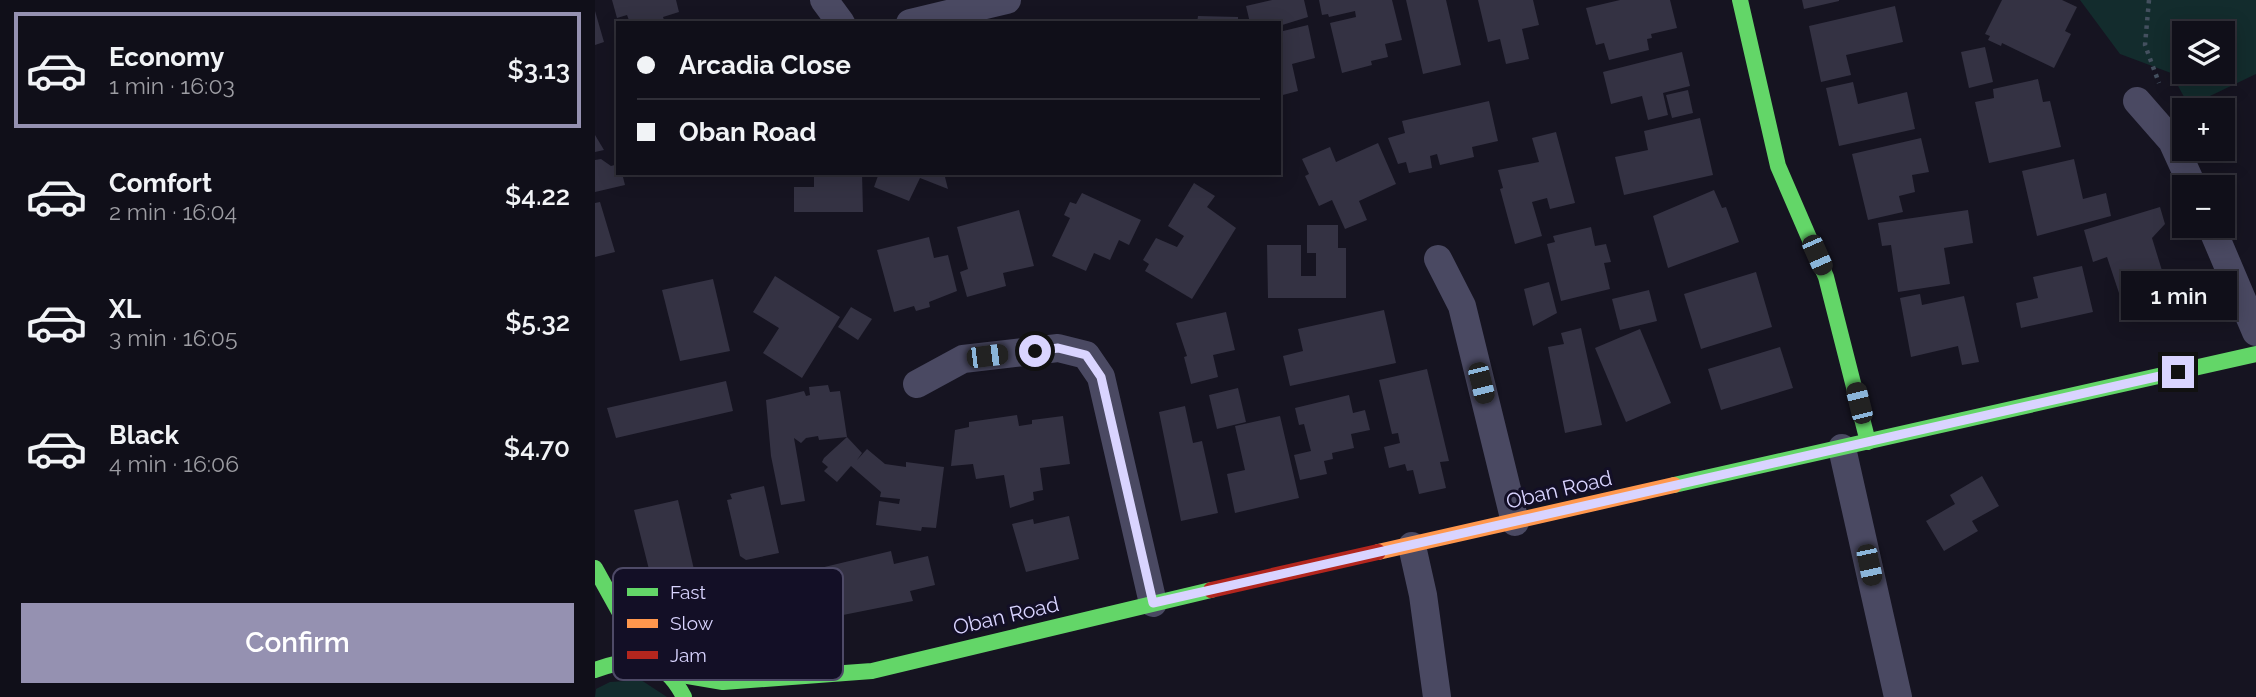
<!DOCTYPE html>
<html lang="en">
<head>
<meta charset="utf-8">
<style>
	:root { --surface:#100f19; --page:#1e1d26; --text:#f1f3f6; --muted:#9c9ca2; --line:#302f38; --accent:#9591b1 }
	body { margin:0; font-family:Raleway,sans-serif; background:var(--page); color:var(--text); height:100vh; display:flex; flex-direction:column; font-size:26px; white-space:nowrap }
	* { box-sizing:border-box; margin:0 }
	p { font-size:23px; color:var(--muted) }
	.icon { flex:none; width:38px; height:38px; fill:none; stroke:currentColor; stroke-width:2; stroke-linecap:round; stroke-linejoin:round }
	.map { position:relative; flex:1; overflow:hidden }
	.sheet { display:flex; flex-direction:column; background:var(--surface); width:595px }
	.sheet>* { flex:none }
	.hud { position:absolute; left:21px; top:21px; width:665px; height:154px; border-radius:0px; box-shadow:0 4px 18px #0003,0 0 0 2px var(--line); display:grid; align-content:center; height:154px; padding:0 21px; background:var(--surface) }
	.controls { position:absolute; left:1577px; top:21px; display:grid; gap:14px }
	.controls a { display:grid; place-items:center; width:63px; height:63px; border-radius:0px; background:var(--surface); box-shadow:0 4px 18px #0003,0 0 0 2px var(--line); font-size:35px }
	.end { position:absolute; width:32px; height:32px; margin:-16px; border:9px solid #d9d4ff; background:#111; box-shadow:0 0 0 4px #111 }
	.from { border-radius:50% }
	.bubble { position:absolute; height:49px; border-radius:0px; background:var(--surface); box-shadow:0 4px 18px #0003,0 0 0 2px var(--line); font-size:23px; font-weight:600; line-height:49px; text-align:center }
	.car { position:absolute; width:21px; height:42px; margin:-21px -10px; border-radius:9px; box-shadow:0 0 5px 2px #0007; background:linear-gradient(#222 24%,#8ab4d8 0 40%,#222 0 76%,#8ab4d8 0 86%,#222 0) }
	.hud b { display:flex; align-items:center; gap:24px; height:66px; font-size:26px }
	.hud b+b { border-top:2px solid var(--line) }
	.hud i { width:18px; height:18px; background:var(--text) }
	ul { padding:12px 0 0; list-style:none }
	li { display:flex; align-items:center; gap:21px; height:116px; margin:0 14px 10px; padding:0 7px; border:4px solid transparent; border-radius:0px }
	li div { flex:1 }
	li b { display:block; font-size:26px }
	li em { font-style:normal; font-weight:600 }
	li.current { border-color:var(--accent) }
	li>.icon { width:63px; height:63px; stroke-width:1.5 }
	.button { display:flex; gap:14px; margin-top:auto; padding:14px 21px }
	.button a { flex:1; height:80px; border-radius:0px; background:var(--accent); color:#fff; font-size:28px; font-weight:600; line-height:80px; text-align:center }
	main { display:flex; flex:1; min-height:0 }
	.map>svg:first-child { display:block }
	.green { fill:#132c2d; fill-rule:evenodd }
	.building { fill:#343243 }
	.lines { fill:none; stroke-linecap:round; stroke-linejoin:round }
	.path { stroke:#44505f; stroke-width:4.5; stroke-dasharray:3.5 5; stroke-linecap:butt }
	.street { stroke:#4a4962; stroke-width:28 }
	.fast { stroke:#63d668; stroke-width:16 }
	.slow { stroke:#ff974d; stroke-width:16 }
	.jam { stroke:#b3261e; stroke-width:16 }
	.route { stroke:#d9d4ff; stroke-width:9 }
	.labels { text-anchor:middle; stroke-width:6; stroke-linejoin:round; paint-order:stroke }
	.street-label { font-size:21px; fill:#d9d4ff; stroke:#130f26 }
	.key { fill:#130f26; stroke:#4e4a67; stroke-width:2 }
	.key-label { font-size:19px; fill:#d9d4ff }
</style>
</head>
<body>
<main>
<section class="sheet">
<ul>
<li class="current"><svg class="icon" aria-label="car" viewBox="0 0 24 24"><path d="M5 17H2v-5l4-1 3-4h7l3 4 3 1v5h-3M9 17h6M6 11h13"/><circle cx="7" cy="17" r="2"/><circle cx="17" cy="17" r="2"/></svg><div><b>Economy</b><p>1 min · 16:03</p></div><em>$3.13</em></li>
<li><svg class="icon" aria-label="car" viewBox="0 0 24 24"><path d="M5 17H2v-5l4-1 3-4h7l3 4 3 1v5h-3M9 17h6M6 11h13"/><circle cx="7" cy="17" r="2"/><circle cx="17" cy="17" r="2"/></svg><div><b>Comfort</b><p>2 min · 16:04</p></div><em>$4.22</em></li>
<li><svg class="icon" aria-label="car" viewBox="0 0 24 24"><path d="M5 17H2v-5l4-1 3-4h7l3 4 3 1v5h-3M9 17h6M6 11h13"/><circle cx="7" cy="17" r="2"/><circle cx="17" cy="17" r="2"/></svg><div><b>XL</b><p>3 min · 16:05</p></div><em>$5.32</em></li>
<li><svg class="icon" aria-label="car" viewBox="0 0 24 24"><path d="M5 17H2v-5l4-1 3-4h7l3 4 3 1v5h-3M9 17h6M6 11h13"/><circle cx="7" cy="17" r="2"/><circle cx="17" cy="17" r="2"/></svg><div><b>Black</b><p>4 min · 16:06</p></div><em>$4.70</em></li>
</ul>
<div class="button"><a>Confirm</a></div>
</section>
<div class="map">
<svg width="1661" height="697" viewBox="0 0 1661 697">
	<rect width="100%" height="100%" fill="#161421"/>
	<g class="green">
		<path d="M1485,0H1661V74L1594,106L1576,73L1525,54ZM1589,33H1628V72H1589Z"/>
		<polygon points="46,680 72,697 0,697 1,689 15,682"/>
	</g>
	<g class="building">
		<polygon points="17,0 81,0 84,12 68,17 70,23 35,23 32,15 22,18"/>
		<polygon points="677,0 709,0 713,17 684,26 684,23 655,23 651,6"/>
		<polygon points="724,0 797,0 807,40 790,44 793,57 776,61 777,65 747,73 735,23 761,17 760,11 734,17 733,14 727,15"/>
		<polygon points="811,0 851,0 866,65 828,74"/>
		<polygon points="883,0 938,0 944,25 927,29 934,59 911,64 905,39 893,42"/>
		<polygon points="1025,0 1075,0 1082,28 1056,34 1057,38 1052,39 1054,50 1014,60 1009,43 1001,45 991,8"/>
		<polygon points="1207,0 1244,0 1244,1 1209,9"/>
		<polygon points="1407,0 1467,0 1482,7 1470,31 1476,34 1459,68 1407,43 1406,46 1393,40 1395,36 1390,34"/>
		<polygon points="1300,6 1308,42 1251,55 1256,75 1226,82 1214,26"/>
		<polygon points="0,11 9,42 0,45"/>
		<polygon points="603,16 643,17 643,23 602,23"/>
		<polygon points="713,25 720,58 697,64 703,91 684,96 684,32"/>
		<polygon points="1390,47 1398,82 1374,88 1366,52"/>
		<polygon points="1087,52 1095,86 1068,93 1073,115 1053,120 1047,96 1016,104 1008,72"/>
		<polygon points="1443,79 1448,102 1455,101 1466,147 1394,163 1380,102 1399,98 1398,89"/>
		<polygon points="1258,82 1263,104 1312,92 1320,129 1244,146 1231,88"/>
		<polygon points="1093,90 1098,113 1077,118 1071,95"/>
		<polygon points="894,101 903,141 877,147 879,157 845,165 842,154 835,156 837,168 814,173 811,162 803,164 793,138 810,133 807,121"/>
		<polygon points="1105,118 1118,175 1029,195 1020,157 1053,150 1049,131"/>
		<polygon points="961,132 980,203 955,209 952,198 937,202 947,236 920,244 905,189 908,188 903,170 944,162 937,138"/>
		<polygon points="0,135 9,150 0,152"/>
		<polygon points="1326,138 1334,172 1317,175 1320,192 1304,196 1308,212 1273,220 1257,154"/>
		<polygon points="783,143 801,184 764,201 772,220 750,229 737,200 724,206 710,176 714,174 707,159 735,147 741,162"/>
		<polygon points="6,159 16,166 23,164 23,173 27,173 30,185 0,192 0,160"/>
		<polygon points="1479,159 1488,199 1511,193 1516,216 1442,236 1427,171"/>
		<polygon points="219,173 267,173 268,212 199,212 199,187 219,187"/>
		<polygon points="284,173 349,173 353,189 325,178 314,201 279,187"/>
		<polygon points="599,183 620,196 612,207 641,228 597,299 550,271 554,264 548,260 561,238 582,247 589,236 573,226"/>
		<polygon points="1119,190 1127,208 1131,207 1144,242 1073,268 1058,216"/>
		<polygon points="487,193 546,220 534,245 524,240 515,260 499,253 491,271 457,256 475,218 469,215 475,202 481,204"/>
		<polygon points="5,202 20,252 0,257 0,203"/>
		<polygon points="1565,207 1570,224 1557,238 1569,277 1554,281 1557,293 1527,302 1512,257 1498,262 1489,230"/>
		<polygon points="424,210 439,266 408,273 411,286 372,297 365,272 373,269 362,227"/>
		<polygon points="1373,210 1378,243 1349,248 1355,284 1303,292 1296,245 1287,246 1283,223"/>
		<polygon points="712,225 743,225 743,248 751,248 751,298 673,298 672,245 706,245 706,276 721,276 721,253 712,253"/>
		<polygon points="996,227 1000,246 1011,244 1016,262 1009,263 1015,289 966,301 952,244 960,242 958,236"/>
		<polygon points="334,237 339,258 353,255 362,291 334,302 335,307 321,311 319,306 299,312 282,250"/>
		<polygon points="1487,266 1498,312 1426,328 1421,303 1443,298 1438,277"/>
		<polygon points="1161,272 1177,327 1106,349 1089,294"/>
		<polygon points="180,276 245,317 207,378 168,353 184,328 158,312"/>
		<polygon points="118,279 135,351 85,361 67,290"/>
		<polygon points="954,282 962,313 938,326 929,289"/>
		<polygon points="1054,290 1062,321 1025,330 1017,299"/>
		<polygon points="1325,294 1327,305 1369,296 1384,362 1367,365 1363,346 1316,357 1305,298"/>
		<polygon points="256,307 277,319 263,340 243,327"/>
		<polygon points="789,310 801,363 695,386 688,356 708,351 703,329"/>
		<polygon points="631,312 640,350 618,355 623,377 596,384 589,357 592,356 581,323"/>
		<polygon points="986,328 1007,425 970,433 953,347 969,344 966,333"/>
		<polygon points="1045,329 1076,403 1031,422 1000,348"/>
		<polygon points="1185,347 1198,388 1126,410 1113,369"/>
		<polygon points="832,369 854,461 845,462 851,488 824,494 818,470 812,471 810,464 794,468 789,447 805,443 803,433 797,434 784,380"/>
		<polygon points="131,381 138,411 21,438 12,408"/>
		<polygon points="233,385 235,392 245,391 252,437 224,440 223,436 211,438 206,443 199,438 210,501 186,505 176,456 171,400 209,391 211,396 215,395 214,387"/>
		<polygon points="643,388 651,422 622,429 614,395"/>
		<polygon points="754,395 758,413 770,410 775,430 756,434 759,448 737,453 738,459 729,461 732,474 705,480 699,455 716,451 709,424 704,425 700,408"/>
		<polygon points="590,406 598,443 607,441 623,513 586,521 564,412"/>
		<polygon points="422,415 424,426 437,424 437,420 468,416 475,464 445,468 448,490 438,492 439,500 415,508 409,475 381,479 378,464 356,466 360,430 374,427 374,422"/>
		<polygon points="685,416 704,498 640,513 632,474 650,470 640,426"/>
		<polygon points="252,437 267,453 262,460 272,449 290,464 311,467 311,462 349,467 341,528 327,527 326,531 281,525 284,501 304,504 305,499 285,497 286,492 256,466 242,482 229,471 233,467 227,462 229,458"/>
		<polygon points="1387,476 1404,506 1377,521 1383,531 1349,551 1331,521 1360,504 1355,495"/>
		<polygon points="169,486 184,553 151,560 145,556 132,500 137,499 135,494"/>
		<polygon points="83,500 106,600 64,609 39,510"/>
		<polygon points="474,516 484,559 431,572 417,524 438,519 439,524"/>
		<polygon points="296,551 299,564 333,556 340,585 315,591 318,601 228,619 217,570"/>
	</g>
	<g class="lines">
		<polyline class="path" points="1554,0 1550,45 1564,83"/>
		<g class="street">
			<polyline points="229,0 246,23"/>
			<polyline points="315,23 412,0"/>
			<polyline points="1542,101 1577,141 1598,187"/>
			<polyline points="1616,226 1661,332"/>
			<polyline points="843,259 867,306 920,522"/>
			<polyline points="322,384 368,359 463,348 491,355 506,377 558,603"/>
			<polyline points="1247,448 1303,697"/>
			<polyline points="817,546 828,595 842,697"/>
		</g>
		<g class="fast">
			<polyline points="1145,0 1183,166 1231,277 1273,442"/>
			<polyline points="1079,485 1661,354"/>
			<polyline points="0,568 31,624 73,672"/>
			<path d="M0,670C41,655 68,656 89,697"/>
			<polyline points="75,673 128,682 277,671 616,590"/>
		</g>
		<polyline class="slow" points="783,552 1079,485"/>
		<polyline class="jam" points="616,590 783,552"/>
	</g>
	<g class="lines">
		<polyline class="route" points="440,351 463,348 491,355 506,377 558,603 1583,372"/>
	</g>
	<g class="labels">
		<g class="street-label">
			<text transform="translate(964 490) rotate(-13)" y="7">Oban Road</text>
			<text transform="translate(411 616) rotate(-13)" y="7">Oban Road</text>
		</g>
	</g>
	<rect x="18" y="568" width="230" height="112" rx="10" class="key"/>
	<rect x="32" y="588" width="31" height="8" fill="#63d668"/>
	<rect x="32" y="619" width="31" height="9" fill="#ff974d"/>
	<rect x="32" y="651" width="31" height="8" fill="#b3261e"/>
	<g class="key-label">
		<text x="75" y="599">Fast</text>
		<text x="75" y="630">Slow</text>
		<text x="75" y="662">Jam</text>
	</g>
</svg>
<div class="controls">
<a><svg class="icon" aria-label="layers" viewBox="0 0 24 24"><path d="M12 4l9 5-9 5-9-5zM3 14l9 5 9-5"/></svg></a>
<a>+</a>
<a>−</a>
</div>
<i class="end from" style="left:440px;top:351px"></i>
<i class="end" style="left:1583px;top:372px"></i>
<div class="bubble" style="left:1526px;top:271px;width:116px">1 min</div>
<i class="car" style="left:1222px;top:255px;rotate:156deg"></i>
<i class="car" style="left:392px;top:356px;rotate:83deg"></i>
<i class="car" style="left:886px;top:383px;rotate:166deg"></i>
<i class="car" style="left:1264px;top:403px;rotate:346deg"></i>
<i class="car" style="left:1274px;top:565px;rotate:168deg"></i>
<div class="hud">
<b><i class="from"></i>Arcadia Close</b>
<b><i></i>Oban Road</b>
</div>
</div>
</main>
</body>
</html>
